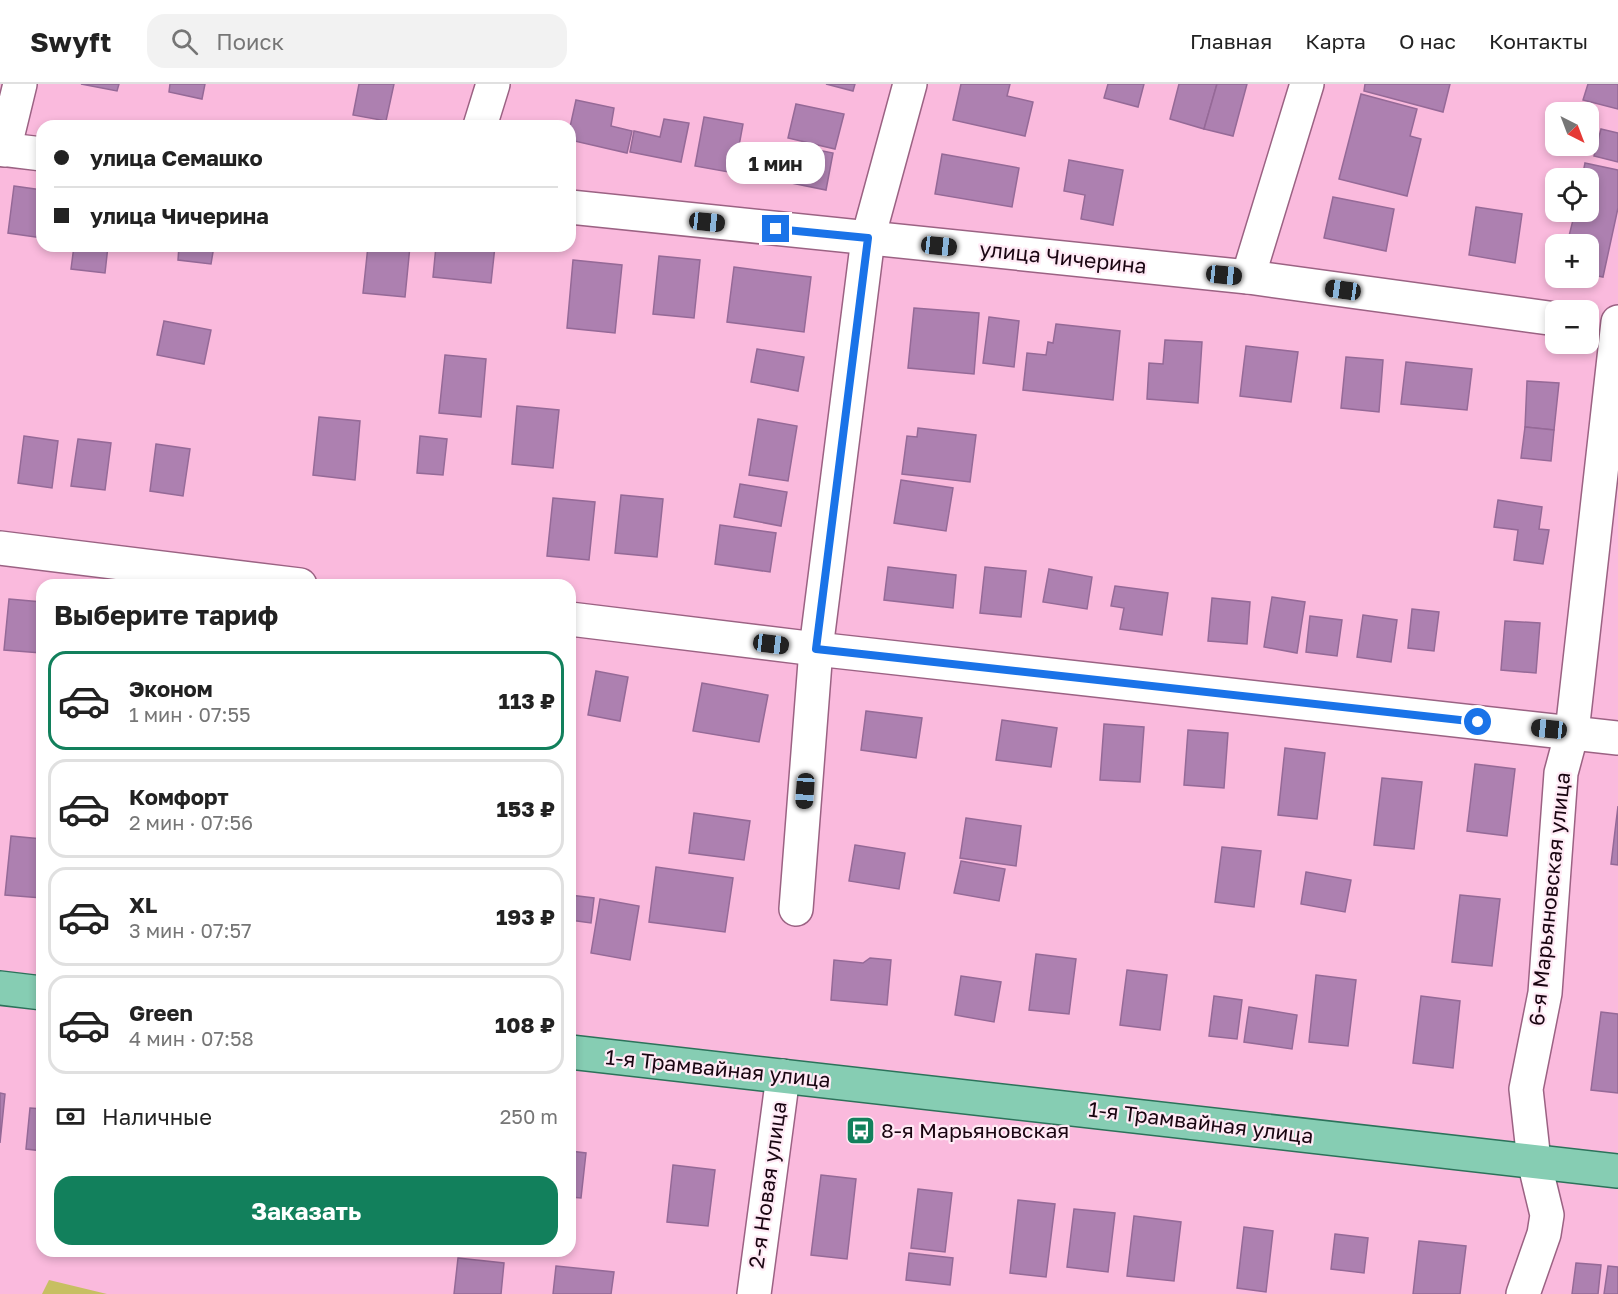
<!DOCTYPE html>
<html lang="ru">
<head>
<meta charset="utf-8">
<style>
	:root { --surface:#fff; --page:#f2f2f2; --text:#222; --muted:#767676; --line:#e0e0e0; --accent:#12805c }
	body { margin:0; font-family:"Golos Text",sans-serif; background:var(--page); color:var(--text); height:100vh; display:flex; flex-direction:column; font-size:22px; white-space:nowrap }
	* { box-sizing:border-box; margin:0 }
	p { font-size:20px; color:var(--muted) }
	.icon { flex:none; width:33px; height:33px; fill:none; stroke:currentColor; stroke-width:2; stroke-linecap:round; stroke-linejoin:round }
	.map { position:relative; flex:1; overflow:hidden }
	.drawer { position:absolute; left:36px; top:495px; width:540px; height:678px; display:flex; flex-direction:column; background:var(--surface); border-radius:18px; box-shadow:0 3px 9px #0003 }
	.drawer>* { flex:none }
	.banner { position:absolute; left:36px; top:36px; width:540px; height:132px; border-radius:18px; box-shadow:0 3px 9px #0003; display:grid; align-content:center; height:132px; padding:0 18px; background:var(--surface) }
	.needle { width:39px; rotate:138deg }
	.buttons { position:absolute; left:1545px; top:18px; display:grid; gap:12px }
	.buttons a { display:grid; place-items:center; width:54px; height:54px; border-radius:12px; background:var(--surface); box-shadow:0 3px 9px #0003; font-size:30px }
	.end { position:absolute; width:27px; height:27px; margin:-14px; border:8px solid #1a73e8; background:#fff; box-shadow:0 0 0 3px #fff }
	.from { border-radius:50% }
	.bubble { position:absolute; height:42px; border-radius:18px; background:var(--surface); box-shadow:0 3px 9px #0003; font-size:20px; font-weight:700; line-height:42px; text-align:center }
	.car { position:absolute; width:18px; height:36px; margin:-18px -9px; border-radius:8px; box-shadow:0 0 4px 2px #0007; background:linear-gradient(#222 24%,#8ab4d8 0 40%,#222 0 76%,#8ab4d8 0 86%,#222 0) }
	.banner b { display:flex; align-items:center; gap:21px; height:57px; font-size:22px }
	.banner b+b { border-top:2px solid var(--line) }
	.banner i { width:15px; height:15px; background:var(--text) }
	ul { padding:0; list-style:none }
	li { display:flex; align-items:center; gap:18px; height:99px; margin:0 12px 9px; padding:0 6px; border:3px solid var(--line); border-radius:18px }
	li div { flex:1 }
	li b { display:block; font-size:22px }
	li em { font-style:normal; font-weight:700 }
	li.active { border-color:var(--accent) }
	li>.icon { width:54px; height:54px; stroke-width:1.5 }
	h2 { padding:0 18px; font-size:27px; line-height:72px }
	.pay { display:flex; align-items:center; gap:15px; height:66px; padding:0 18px; font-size:22px }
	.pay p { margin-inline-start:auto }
	.action { display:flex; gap:12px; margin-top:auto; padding:12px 18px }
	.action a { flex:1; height:69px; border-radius:18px; background:var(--accent); color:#fff; font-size:24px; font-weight:700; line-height:69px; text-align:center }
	header { display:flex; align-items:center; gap:36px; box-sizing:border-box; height:84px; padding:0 30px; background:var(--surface); border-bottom:2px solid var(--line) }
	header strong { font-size:28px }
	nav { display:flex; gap:33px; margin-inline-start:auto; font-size:21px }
	.search { width:420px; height:54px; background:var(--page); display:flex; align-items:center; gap:15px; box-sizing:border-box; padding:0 21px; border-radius:18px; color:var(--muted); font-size:22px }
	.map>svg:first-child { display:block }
	.green { fill:#c7bf62 }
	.building { fill:#ad80b0; stroke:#956997; stroke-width:1.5 }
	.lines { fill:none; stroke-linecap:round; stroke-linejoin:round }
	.street-casing { stroke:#9b6283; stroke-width:36 }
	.primary-casing { stroke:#2c725a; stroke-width:36 }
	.street { stroke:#fff; stroke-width:33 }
	.primary { stroke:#86cdb3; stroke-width:33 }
	.route { stroke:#1a73e8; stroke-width:8 }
	.labels { text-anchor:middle; stroke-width:4.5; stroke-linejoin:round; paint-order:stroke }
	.street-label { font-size:21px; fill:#190511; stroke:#ffeaf5 }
	.poi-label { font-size:21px; fill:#190511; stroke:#ffeaf5; text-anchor:start }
</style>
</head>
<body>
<header>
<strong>Swyft</strong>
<div class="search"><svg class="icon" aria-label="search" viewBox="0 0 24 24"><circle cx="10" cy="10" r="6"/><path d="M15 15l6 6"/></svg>Поиск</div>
<nav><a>Главная</a><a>Карта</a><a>О нас</a><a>Контакты</a></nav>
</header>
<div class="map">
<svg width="1618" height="1210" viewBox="0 0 1618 1210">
	<rect width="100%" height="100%" fill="#fabadd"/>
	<polygon class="green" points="49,1196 107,1210 42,1210"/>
	<g class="building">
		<polygon points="81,0 119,0 117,7"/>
		<polygon points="170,0 205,0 202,15 169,8"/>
		<polygon points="359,0 394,0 386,37 353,31"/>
		<polygon points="826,0 855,0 853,7"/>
		<polygon points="961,0 1010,0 1007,12 1033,18 1025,52 953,36"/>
		<polygon points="1108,0 1144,0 1138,23 1104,14"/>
		<polygon points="1179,0 1217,0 1204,45 1170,35"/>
		<polygon points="1217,0 1247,0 1233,52 1204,45"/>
		<polygon points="1365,0 1450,0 1443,28 1364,7"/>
		<polygon points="1588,0 1618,0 1618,25 1583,16"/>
		<polygon points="1361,10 1417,25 1410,52 1421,55 1407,112 1339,95"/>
		<polygon points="576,16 614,24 611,42 632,47 627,69 570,56 570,43"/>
		<polygon points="796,20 844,30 835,65 788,54"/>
		<polygon points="704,33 743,40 734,89 695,82"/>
		<polygon points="664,35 689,39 681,78 630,68 634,47 660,53"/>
		<polygon points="1601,45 1618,49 1618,78 1594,72"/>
		<polygon points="788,60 833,69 826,106 781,97"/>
		<polygon points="942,70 1019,84 1012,123 935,110"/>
		<polygon points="1069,76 1123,86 1113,141 1081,135 1085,111 1064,107"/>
		<polygon points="1585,79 1618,86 1618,124 1603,193 1588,190 1588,160 1567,160 1575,128 1588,128 1588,94 1582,94"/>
		<polygon points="14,102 42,106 42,154 8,149"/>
		<polygon points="1333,113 1394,125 1386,167 1324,154"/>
		<polygon points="1476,123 1522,130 1515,179 1469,171"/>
		<polygon points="74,162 108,162 105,189 71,185"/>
		<polygon points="179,162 214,162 211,180 178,176"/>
		<polygon points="368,162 410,162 405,213 363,209"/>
		<polygon points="436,162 495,162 491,199 433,193"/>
		<polygon points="659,172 700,176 694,234 653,230"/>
		<polygon points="573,176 622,181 615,249 567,244"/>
		<polygon points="734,183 811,193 804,248 727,238"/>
		<polygon points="914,224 979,229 974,290 908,284"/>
		<polygon points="989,233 1019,237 1014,283 983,279"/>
		<polygon points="164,237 211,246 204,280 157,271"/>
		<polygon points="1056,240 1120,247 1113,316 1023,306 1027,269 1046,271 1048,258 1053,259"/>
		<polygon points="1165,256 1202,258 1198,319 1147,315 1149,279 1163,280"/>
		<polygon points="1246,262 1298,268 1291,318 1240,312"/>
		<polygon points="757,265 804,273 798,307 751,298"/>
		<polygon points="445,271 486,275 481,333 439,329"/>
		<polygon points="1346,273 1383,276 1379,328 1341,324"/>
		<polygon points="1406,278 1472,285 1467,326 1401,320"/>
		<polygon points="1527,297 1559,299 1554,346 1525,343"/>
		<polygon points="517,322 559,326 553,384 512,380"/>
		<polygon points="319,333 360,337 355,396 313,391"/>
		<polygon points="758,335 797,342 788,397 749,391"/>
		<polygon points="1525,343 1554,346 1551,377 1521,374"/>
		<polygon points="918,344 976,351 970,398 902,390 907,352 917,353"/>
		<polygon points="24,352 58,357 52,404 18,399"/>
		<polygon points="420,352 447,355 443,391 417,389"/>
		<polygon points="78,355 111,359 105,406 71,402"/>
		<polygon points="156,360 190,365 183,412 150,407"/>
		<polygon points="901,396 953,404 946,447 894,439"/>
		<polygon points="740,400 787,408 781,442 734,433"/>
		<polygon points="621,411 663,415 657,473 615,469"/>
		<polygon points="553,414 595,418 589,476 547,472"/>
		<polygon points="1498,416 1542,423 1539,445 1549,446 1543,480 1514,476 1518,446 1494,443"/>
		<polygon points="720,441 776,449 770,488 715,480"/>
		<polygon points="888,483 956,491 953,524 884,516"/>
		<polygon points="985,483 1026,487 1021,533 980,529"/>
		<polygon points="1049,485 1092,493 1087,525 1043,518"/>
		<polygon points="1115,502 1168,509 1162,551 1120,545 1124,524 1111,522"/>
		<polygon points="1272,513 1305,518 1297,569 1264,563"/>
		<polygon points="1212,514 1250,518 1247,560 1208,557"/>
		<polygon points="9,515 42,518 41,569 4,566"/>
		<polygon points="1412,525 1439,528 1434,567 1408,564"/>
		<polygon points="1363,531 1397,536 1391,578 1357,573"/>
		<polygon points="1310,532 1342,536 1337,572 1306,568"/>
		<polygon points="1505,537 1540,539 1536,589 1501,586"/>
		<polygon points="596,587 628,593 620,637 588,631"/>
		<polygon points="702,599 768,611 759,658 693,647"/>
		<polygon points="866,627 922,634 916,674 861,666"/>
		<polygon points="1002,636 1057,644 1051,683 996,676"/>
		<polygon points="1104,640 1144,643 1140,698 1100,696"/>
		<polygon points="1188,646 1228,649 1224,704 1184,701"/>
		<polygon points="1285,664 1325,669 1317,735 1278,731"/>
		<polygon points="1475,680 1515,685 1507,752 1467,747"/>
		<polygon points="1382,694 1422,698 1414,765 1374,761"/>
		<polygon points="1618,722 1618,781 1611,780"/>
		<polygon points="694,729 750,737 744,776 689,769"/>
		<polygon points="966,734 1021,742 1016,782 960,774"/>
		<polygon points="11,752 42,755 42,814 5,811"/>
		<polygon points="855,761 905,769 899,805 849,797"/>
		<polygon points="1222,763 1261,767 1254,823 1215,818"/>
		<polygon points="961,777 1005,785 999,817 954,809"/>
		<polygon points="656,783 733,794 725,848 649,838"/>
		<polygon points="1306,788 1351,796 1345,828 1301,820"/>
		<polygon points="570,811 594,814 591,839 570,836"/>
		<polygon points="1460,811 1500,815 1492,882 1452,878"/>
		<polygon points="600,815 639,822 630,876 591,869"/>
		<polygon points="1036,870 1076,875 1069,930 1029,926"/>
		<polygon points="870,874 891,876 887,921 831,916 834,876 863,879"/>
		<polygon points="1127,886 1167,891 1160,946 1120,941"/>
		<polygon points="1316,891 1356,896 1348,962 1309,958"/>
		<polygon points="961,892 1001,898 994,938 955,931"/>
		<polygon points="1214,912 1242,916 1237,955 1209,952"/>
		<polygon points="1421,912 1460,917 1453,984 1413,979"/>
		<polygon points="1249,923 1297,931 1292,965 1244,958"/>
		<polygon points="1601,928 1618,930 1618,1009 1591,1006"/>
		<polygon points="0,1009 5,1010 0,1059"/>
		<polygon points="30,1024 42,1025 42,1067 26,1065"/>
		<polygon points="570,1067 586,1069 581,1114 570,1113"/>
		<polygon points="673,1081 715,1086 708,1142 667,1138"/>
		<polygon points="821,1091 856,1095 847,1175 811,1171"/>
		<polygon points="918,1105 952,1109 945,1168 911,1164"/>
		<polygon points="1018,1116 1055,1120 1046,1193 1010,1189"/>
		<polygon points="1074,1125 1115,1129 1108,1188 1067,1183"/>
		<polygon points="1134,1132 1181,1138 1174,1197 1127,1192"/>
		<polygon points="1244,1143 1273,1147 1266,1208 1237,1204"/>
		<polygon points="1335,1150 1368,1154 1364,1189 1331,1185"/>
		<polygon points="1419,1157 1466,1162 1460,1210 1413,1210"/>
		<polygon points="909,1169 953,1174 950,1201 906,1196"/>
		<polygon points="458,1174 504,1179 501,1210 454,1210"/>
		<polygon points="1576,1179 1601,1181 1598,1210 1572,1210"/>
		<polygon points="556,1182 614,1188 611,1210 553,1210"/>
		<polygon points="1608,1182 1618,1183 1618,1210 1604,1210"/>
	</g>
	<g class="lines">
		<defs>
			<g id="street">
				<polyline points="480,42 493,0"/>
				<polyline points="0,65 42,70"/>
				<polyline points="4,66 20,0"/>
				<polyline points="570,123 1248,193 1556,235"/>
				<polyline points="1248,193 1307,0"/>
				<polyline points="0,464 300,501"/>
				<polyline points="570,535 816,565 1618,654"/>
				<polyline points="796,825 816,565 868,154 910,0"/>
				<polyline points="754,1210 783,992"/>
				<polyline points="1523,1210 1544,1150 1547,1131 1534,1077 1526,1005 1545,909 1561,689 1572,648 1618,238"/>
			</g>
			<g id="primary">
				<polyline points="0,904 42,909"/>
				<polyline points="570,968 1618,1087"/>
			</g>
		</defs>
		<use href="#street" class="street-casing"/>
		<use href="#primary" class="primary-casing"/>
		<use href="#street" class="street"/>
		<use href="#primary" class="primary"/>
	</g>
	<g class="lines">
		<polyline class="route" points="776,145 868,154 816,565 1478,638"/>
	</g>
	<defs>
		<symbol id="bus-square" viewBox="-11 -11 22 22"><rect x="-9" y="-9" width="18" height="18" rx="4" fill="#12805c" stroke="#ffeaf5"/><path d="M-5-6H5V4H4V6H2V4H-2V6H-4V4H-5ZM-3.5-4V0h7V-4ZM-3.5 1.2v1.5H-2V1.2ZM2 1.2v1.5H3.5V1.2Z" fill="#fff"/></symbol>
	</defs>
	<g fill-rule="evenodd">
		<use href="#bus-square" x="844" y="1030" width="33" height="33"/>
	</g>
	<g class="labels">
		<g class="street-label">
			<text transform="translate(1063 174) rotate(6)" y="7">улица Чичерина</text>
			<text transform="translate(1550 815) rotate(-84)" y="7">6-я Марьяновская улица</text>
			<text transform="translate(718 985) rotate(6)" y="7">1-я Трамвайная улица</text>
			<text transform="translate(1201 1039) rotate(7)" y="7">1-я Трамвайная улица</text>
			<text transform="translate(768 1101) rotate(-82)" y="7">2-я Новая улица</text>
		</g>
		<g class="poi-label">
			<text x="881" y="1054">8-я Марьяновская</text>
		</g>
	</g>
</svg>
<div class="buttons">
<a><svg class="needle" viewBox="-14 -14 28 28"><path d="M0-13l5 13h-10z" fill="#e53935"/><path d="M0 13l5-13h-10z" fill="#767676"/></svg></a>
<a><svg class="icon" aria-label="locate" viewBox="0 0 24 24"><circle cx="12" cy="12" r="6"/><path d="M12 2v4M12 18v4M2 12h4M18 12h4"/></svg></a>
<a>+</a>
<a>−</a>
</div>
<i class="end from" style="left:1478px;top:638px"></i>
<i class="end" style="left:776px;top:145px"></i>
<div class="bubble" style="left:726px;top:58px;width:99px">1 мин</div>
<i class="car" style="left:707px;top:138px;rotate:96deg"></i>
<i class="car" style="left:939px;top:162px;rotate:96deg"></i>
<i class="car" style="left:1224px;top:191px;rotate:96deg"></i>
<i class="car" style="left:1343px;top:206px;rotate:278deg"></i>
<i class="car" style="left:771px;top:560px;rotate:97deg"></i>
<i class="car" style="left:1549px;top:645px;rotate:276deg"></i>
<i class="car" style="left:805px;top:707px;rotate:184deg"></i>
<div class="banner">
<b><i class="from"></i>улица Семашко</b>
<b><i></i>улица Чичерина</b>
</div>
<section class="drawer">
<h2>Выберите тариф</h2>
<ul>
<li class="active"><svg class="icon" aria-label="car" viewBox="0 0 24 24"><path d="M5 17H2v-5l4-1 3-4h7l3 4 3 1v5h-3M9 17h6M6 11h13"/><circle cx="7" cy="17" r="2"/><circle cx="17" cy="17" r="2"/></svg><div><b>Эконом</b><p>1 мин · 07:55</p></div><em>113 ₽</em></li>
<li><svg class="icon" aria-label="car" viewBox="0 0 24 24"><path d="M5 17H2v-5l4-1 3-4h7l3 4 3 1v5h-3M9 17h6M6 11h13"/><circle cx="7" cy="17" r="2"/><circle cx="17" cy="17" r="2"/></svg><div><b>Комфорт</b><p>2 мин · 07:56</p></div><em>153 ₽</em></li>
<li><svg class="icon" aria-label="car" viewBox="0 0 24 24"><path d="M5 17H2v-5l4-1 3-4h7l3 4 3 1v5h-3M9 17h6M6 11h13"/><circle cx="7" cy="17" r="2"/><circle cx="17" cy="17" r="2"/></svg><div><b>XL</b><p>3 мин · 07:57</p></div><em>193 ₽</em></li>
<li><svg class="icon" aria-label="car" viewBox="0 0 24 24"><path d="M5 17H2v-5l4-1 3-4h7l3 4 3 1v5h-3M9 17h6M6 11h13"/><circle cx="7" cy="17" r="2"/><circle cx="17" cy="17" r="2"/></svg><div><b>Green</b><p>4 мин · 07:58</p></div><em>108 ₽</em></li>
</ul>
<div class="pay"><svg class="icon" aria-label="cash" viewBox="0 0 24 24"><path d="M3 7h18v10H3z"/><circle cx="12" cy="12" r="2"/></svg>Наличные<p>250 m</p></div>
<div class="action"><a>Заказать</a></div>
</section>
</div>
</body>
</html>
